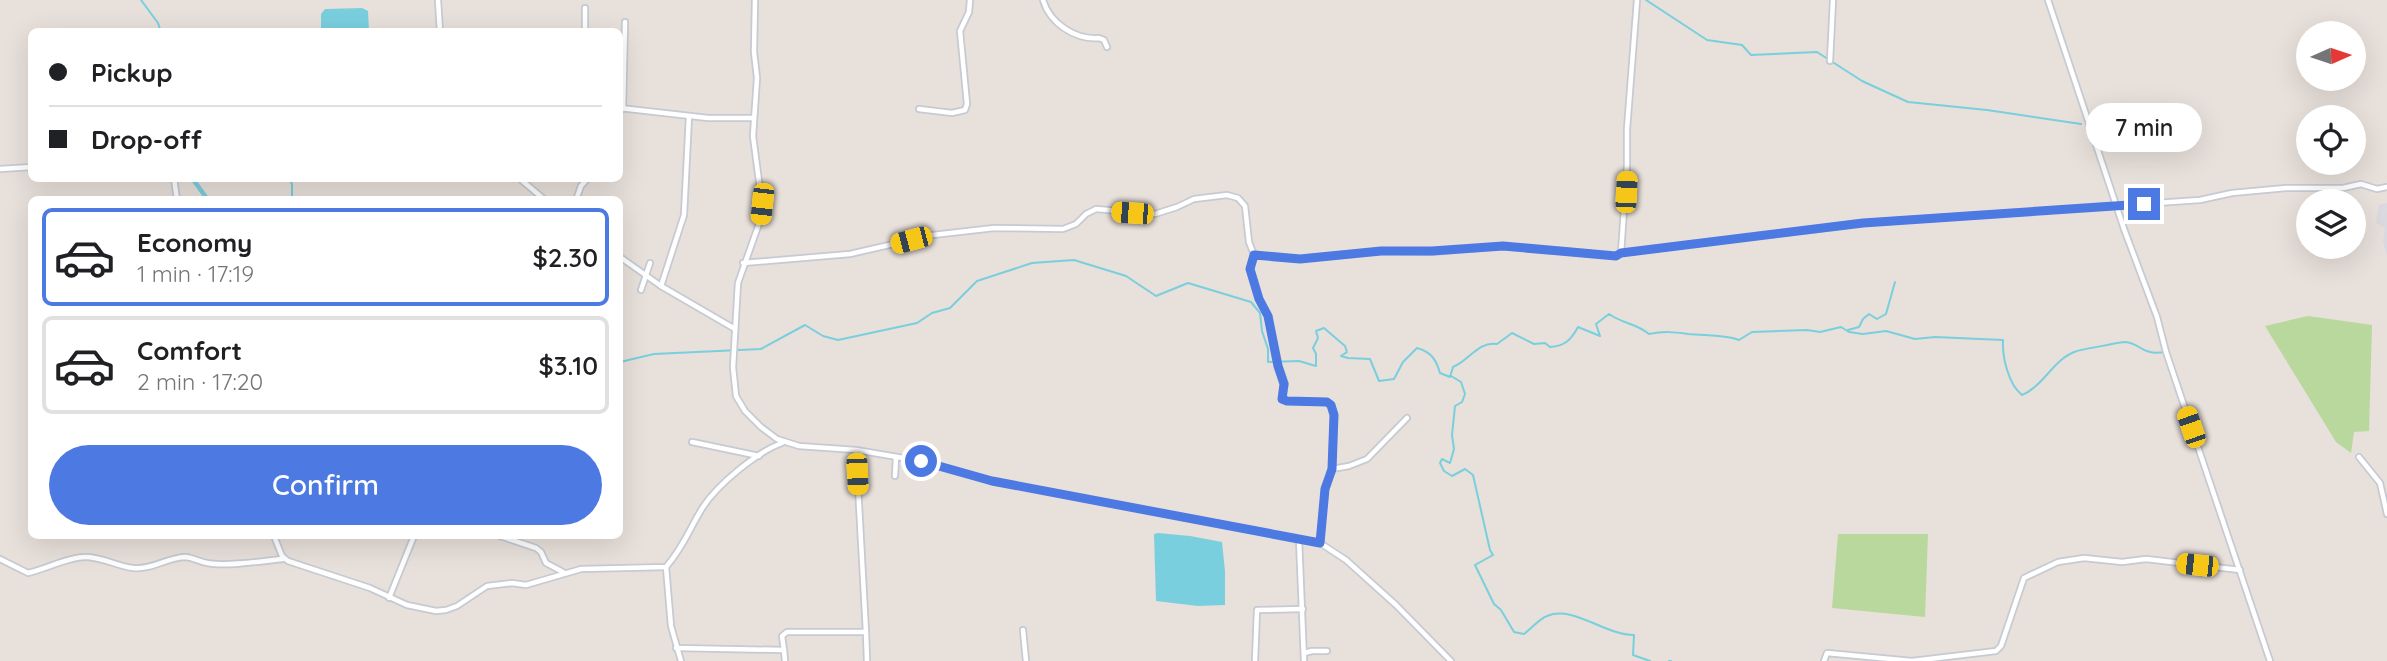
<!DOCTYPE html>
<html lang="en">
<head>
<meta charset="utf-8">
<style>
	:root { --surface:#fff; --page:#f6f6f6; --text:#202124; --muted:#757577; --line:#e0e0e0; --accent:#4d7ae2 }
	body { margin:0; font-family:Quicksand,sans-serif; background:var(--page); color:var(--text); height:100vh; display:flex; flex-direction:column; font-size:26px; white-space:nowrap }
	* { box-sizing:border-box; margin:0 }
	p { font-size:23px; color:var(--muted) }
	.icon { flex:none; width:38px; height:38px; fill:none; stroke:currentColor; stroke-width:2; stroke-linecap:round; stroke-linejoin:round }
	.map { position:relative; flex:1; overflow:hidden }
	.panel { position:absolute; left:28px; top:196px; width:595px; height:343px; display:flex; flex-direction:column; background:var(--surface); border-radius:10px; box-shadow:0 7px 28px #0002 }
	.panel>* { flex:none }
	.guide { position:absolute; left:28px; top:28px; width:595px; height:154px; border-radius:10px; box-shadow:0 7px 28px #0002; display:grid; align-content:center; height:154px; padding:0 21px; background:var(--surface) }
	.needle { width:46px; rotate:87deg }
	.buttons { position:absolute; left:2296px; top:21px; display:grid; gap:14px }
	.buttons a { display:grid; place-items:center; width:70px; height:70px; border-radius:50%; background:var(--surface); box-shadow:0 7px 28px #0002; font-size:35px }
	.end { position:absolute; width:32px; height:32px; margin:-16px; border:9px solid #4d7ae2; background:#fff; box-shadow:0 0 0 4px #fff }
	.from { border-radius:50% }
	.bubble { position:absolute; height:49px; border-radius:24px; background:var(--surface); box-shadow:0 7px 28px #0002; font-size:23px; font-weight:600; line-height:49px; text-align:center }
	.car { position:absolute; width:21px; height:42px; margin:-21px -10px; border-radius:9px; box-shadow:0 0 5px 2px #0007; background:linear-gradient(#f5c518 24%,#345 0 40%,#f5c518 0 76%,#345 0 86%,#f5c518 0) }
	.guide b { display:flex; align-items:center; gap:24px; height:66px; font-size:26px }
	.guide b+b { border-top:2px solid var(--line) }
	.guide i { width:18px; height:18px; background:var(--text) }
	ul { padding:12px 0 0; list-style:none }
	li { display:flex; align-items:center; gap:21px; height:98px; margin:0 14px 10px; padding:0 7px; border:4px solid var(--line); border-radius:10px }
	li div { flex:1 }
	li b { display:block; font-size:26px }
	li em { font-style:normal; font-weight:600 }
	li.current { border-color:var(--accent) }
	li>.icon { width:63px; height:63px; stroke-width:1.5 }
	.primary-button { display:flex; gap:14px; margin-top:auto; padding:14px 21px }
	.primary-button a { flex:1; height:80px; border-radius:42px; background:var(--accent); color:#fff; font-size:28px; font-weight:600; line-height:80px; text-align:center }
	.map>svg:first-child { display:block }
	.industrial { fill:#dbdae1 }
	.green { fill:#b8d89d }
	.water { fill:#79cfde }
	.lines { fill:none; stroke-linecap:round; stroke-linejoin:round }
	.stream { stroke:#79cfde; stroke-width:2 }
	.canal { stroke:#79cfde; stroke-width:4.5 }
	.minor-casing { stroke:#c6cad3; stroke-width:8 }
	.minor { stroke:#fff; stroke-width:4.5 }
	.route { stroke:#4d7ae2; stroke-width:9 }
</style>
</head>
<body>
<div class="map">
<svg width="2387" height="661" viewBox="0 0 2387 661">
	<rect width="100%" height="100%" fill="#e8e0da"/>
	<polygon class="industrial" points="2387,203 2387,255 2383,242 2385,228 2376,223 2379,205"/>
	<g class="green">
		<polygon points="2308,316 2372,325 2369,431 2354,432 2351,453 2336,442 2265,326"/>
		<polygon points="1838,534 1928,534 1925,617 1832,608"/>
	</g>
	<g class="water">
		<polygon points="362,8 368,11 369,31 321,31 321,14 325,9"/>
		<polygon points="1158,533 1190,536 1222,542 1225,571 1225,605 1198,606 1156,601 1154,534"/>
	</g>
	<g class="lines">
		<g class="stream">
			<polyline points="141,0 158,23 161,32"/>
			<polyline points="1646,0 1707,40 1742,45 1751,55 1817,52 1862,81 1908,102 1987,110 2081,124"/>
			<polyline points="289,178 292,184 292,200"/>
			<polyline points="1848,330 1859,327 1863,319 1869,314 1877,319 1886,314 1895,282"/>
			<path d="M620,362L654,354L761,349L805,325L823,336L838,340L917,323L932,313L950,308L977,281L1032,263L1074,260L1126,276L1156,296L1188,283L1251,302L1260,313L1262,331L1268,349V362L1299,361L1316,366V354L1313,348L1318,338L1316,331L1324,328L1345,346L1347,352L1341,356L1348,358L1370,359L1379,381L1394,379L1403,362L1417,348C1431,352 1436,359 1440,373L1450,377L1453,367C1469,361 1478,341 1497,344L1512,333L1534,344L1545,343L1550,347C1565,346 1571,340 1578,327L1600,336L1596,324L1609,314C1623,324 1636,323 1649,334C1664,331 1674,332 1688,334C1706,336 1722,334 1739,340L1752,332L1807,330L1820,332L1841,327L1849,332L1863,334L1886,331L1915,339L1935,337L2003,340C2002,358 2009,385 2022,395C2044,386 2054,358 2077,351C2080,350 2122,342 2125,342C2141,343 2141,356 2165,352"/>
			<path d="M1451,376L1461,382L1465,394L1462,402L1455,406L1452,435L1454,449L1450,463L1442,459L1440,463L1444,471L1452,476L1465,469L1473,475L1490,550L1493,555L1475,565L1494,604L1501,610L1514,632L1524,634C1531,629 1539,619 1547,616C1574,605 1604,635 1634,635L1633,655L1650,661"/>
			<polyline points="1669,661 1671,661"/>
		</g>
		<polyline class="canal" points="192,178 208,200"/>
		<defs>
			<g id="minor">
				<polyline points="438,0 440,32"/>
				<polyline points="755,0 754,52 757,78 753,136 762,204 761,218 738,283 733,367 736,396 745,411 761,427 777,439 799,446 856,450 921,461 992,481 1320,543 1346,560 1396,605 1451,661"/>
				<path d="M1043,0C1050,24 1076,40 1099,38L1104,40L1107,47"/>
				<polyline points="2048,0 2124,229 2157,317 2166,352 2270,661"/>
				<polyline points="585,8 585,32"/>
				<polyline points="1830,61 1833,0"/>
				<polyline points="620,108 708,118 753,118"/>
				<polyline points="623,109 625,22"/>
				<polyline points="919,109 952,113 965,110 967,104 960,31 969,12 970,0"/>
				<polyline points="0,169 32,167"/>
				<polyline points="174,178 177,200"/>
				<polyline points="519,178 545,200"/>
				<polyline points="576,200 581,186 588,178"/>
				<polyline points="1621,253 1863,223 2200,200 2232,193 2286,188 2343,188 2361,184 2377,189 2387,187"/>
				<polyline points="1254,255 1300,259 1381,251 1432,252 1503,246 1616,256 1621,253 1627,165 1627,129 1637,0"/>
				<polyline points="620,257 661,286 735,329"/>
				<polyline points="743,263 850,254 933,235 994,228 1063,229 1076,224 1086,214 1096,209 1155,214 1177,207 1194,199 1227,195 1238,198 1245,206 1249,242 1254,255 1250,269 1259,299 1268,316 1276,359 1285,384 1282,399 1287,401 1327,402 1331,405 1334,415 1332,469 1325,489 1320,543"/>
				<polyline points="661,286 684,215 689,116"/>
				<polyline points="641,290 650,263"/>
				<polyline points="692,442 759,456"/>
				<polyline points="2359,457 2380,483 2387,514"/>
				<polyline points="1332,469 1349,466 1367,459 1407,418"/>
				<polyline points="895,476 896,457"/>
				<path d="M274,536L282,556L288,561L370,588L407,605L436,611L446,610L457,606L487,586L512,583L526,585L581,569L666,567C685,545 689,529 703,507C718,484 757,452 782,443"/>
				<polyline points="500,536 536,548 541,552 546,563 563,572"/>
				<polyline points="1299,539 1304,661"/>
				<path d="M0,559L28,573C46,569 68,557 85,557C102,557 117,566 133,568C152,570 168,557 186,557C194,558 200,562 207,563C226,567 263,561 283,559"/>
				<polyline points="666,567 671,626 681,661"/>
				<polyline points="389,598 414,536"/>
				<polyline points="1023,630 1026,661"/>
				<polyline points="866,632 867,661"/>
				<polyline points="676,648 784,650 785,661"/>
				<polyline points="784,650 782,636 787,632 866,632 856,450"/>
				<polyline points="1304,653 1312,651 1327,651"/>
				<polyline points="1255,661 1257,610 1303,609"/>
				<polyline points="1824,661 1827,653 1912,661 1996,651 2001,646 2024,578 2058,562 2084,558 2122,562 2146,559 2240,570"/>
			</g>
		</defs>
		<use href="#minor" class="minor-casing"/>
		<use href="#minor" class="minor"/>
	</g>
	<g class="lines">
		<polyline class="route" points="921,461 992,481 1320,543 1325,489 1332,469 1334,415 1331,405 1327,402 1287,401 1282,399 1284,384 1278,366 1268,316 1259,299 1250,269 1254,255 1300,259 1381,251 1432,251 1503,246 1616,256 1621,253 1863,223 2144,204"/>
	</g>
</svg>
<div class="buttons">
<a><svg class="needle" viewBox="-14 -14 28 28"><path d="M0-13l5 13h-10z" fill="#e53935"/><path d="M0 13l5-13h-10z" fill="#757577"/></svg></a>
<a><svg class="icon" aria-label="locate" viewBox="0 0 24 24"><circle cx="12" cy="12" r="6"/><path d="M12 2v4M12 18v4M2 12h4M18 12h4"/></svg></a>
<a><svg class="icon" aria-label="layers" viewBox="0 0 24 24"><path d="M12 4l9 5-9 5-9-5zM3 14l9 5 9-5"/></svg></a>
</div>
<i class="end from" style="left:921px;top:461px"></i>
<i class="end" style="left:2144px;top:204px"></i>
<div class="bubble" style="left:2086px;top:103px;width:116px">7 min</div>
<i class="car" style="left:1626px;top:192px;rotate:3deg"></i>
<i class="car" style="left:762px;top:204px;rotate:186deg"></i>
<i class="car" style="left:1132px;top:213px;rotate:274deg"></i>
<i class="car" style="left:911px;top:240px;rotate:255deg"></i>
<i class="car" style="left:2191px;top:427px;rotate:341deg"></i>
<i class="car" style="left:857px;top:474px;rotate:177deg"></i>
<i class="car" style="left:2197px;top:565px;rotate:276deg"></i>
<div class="guide">
<b><i class="from"></i>Pickup</b>
<b><i></i>Drop-off</b>
</div>
<section class="panel">
<ul>
<li class="current"><svg class="icon" aria-label="car" viewBox="0 0 24 24"><path d="M5 17H2v-5l4-1 3-4h7l3 4 3 1v5h-3M9 17h6M6 11h13"/><circle cx="7" cy="17" r="2"/><circle cx="17" cy="17" r="2"/></svg><div><b>Economy</b><p>1 min · 17:19</p></div><em>$2.30</em></li>
<li><svg class="icon" aria-label="car" viewBox="0 0 24 24"><path d="M5 17H2v-5l4-1 3-4h7l3 4 3 1v5h-3M9 17h6M6 11h13"/><circle cx="7" cy="17" r="2"/><circle cx="17" cy="17" r="2"/></svg><div><b>Comfort</b><p>2 min · 17:20</p></div><em>$3.10</em></li>
</ul>
<div class="primary-button"><a>Confirm</a></div>
</section>
</div>
</body>
</html>
